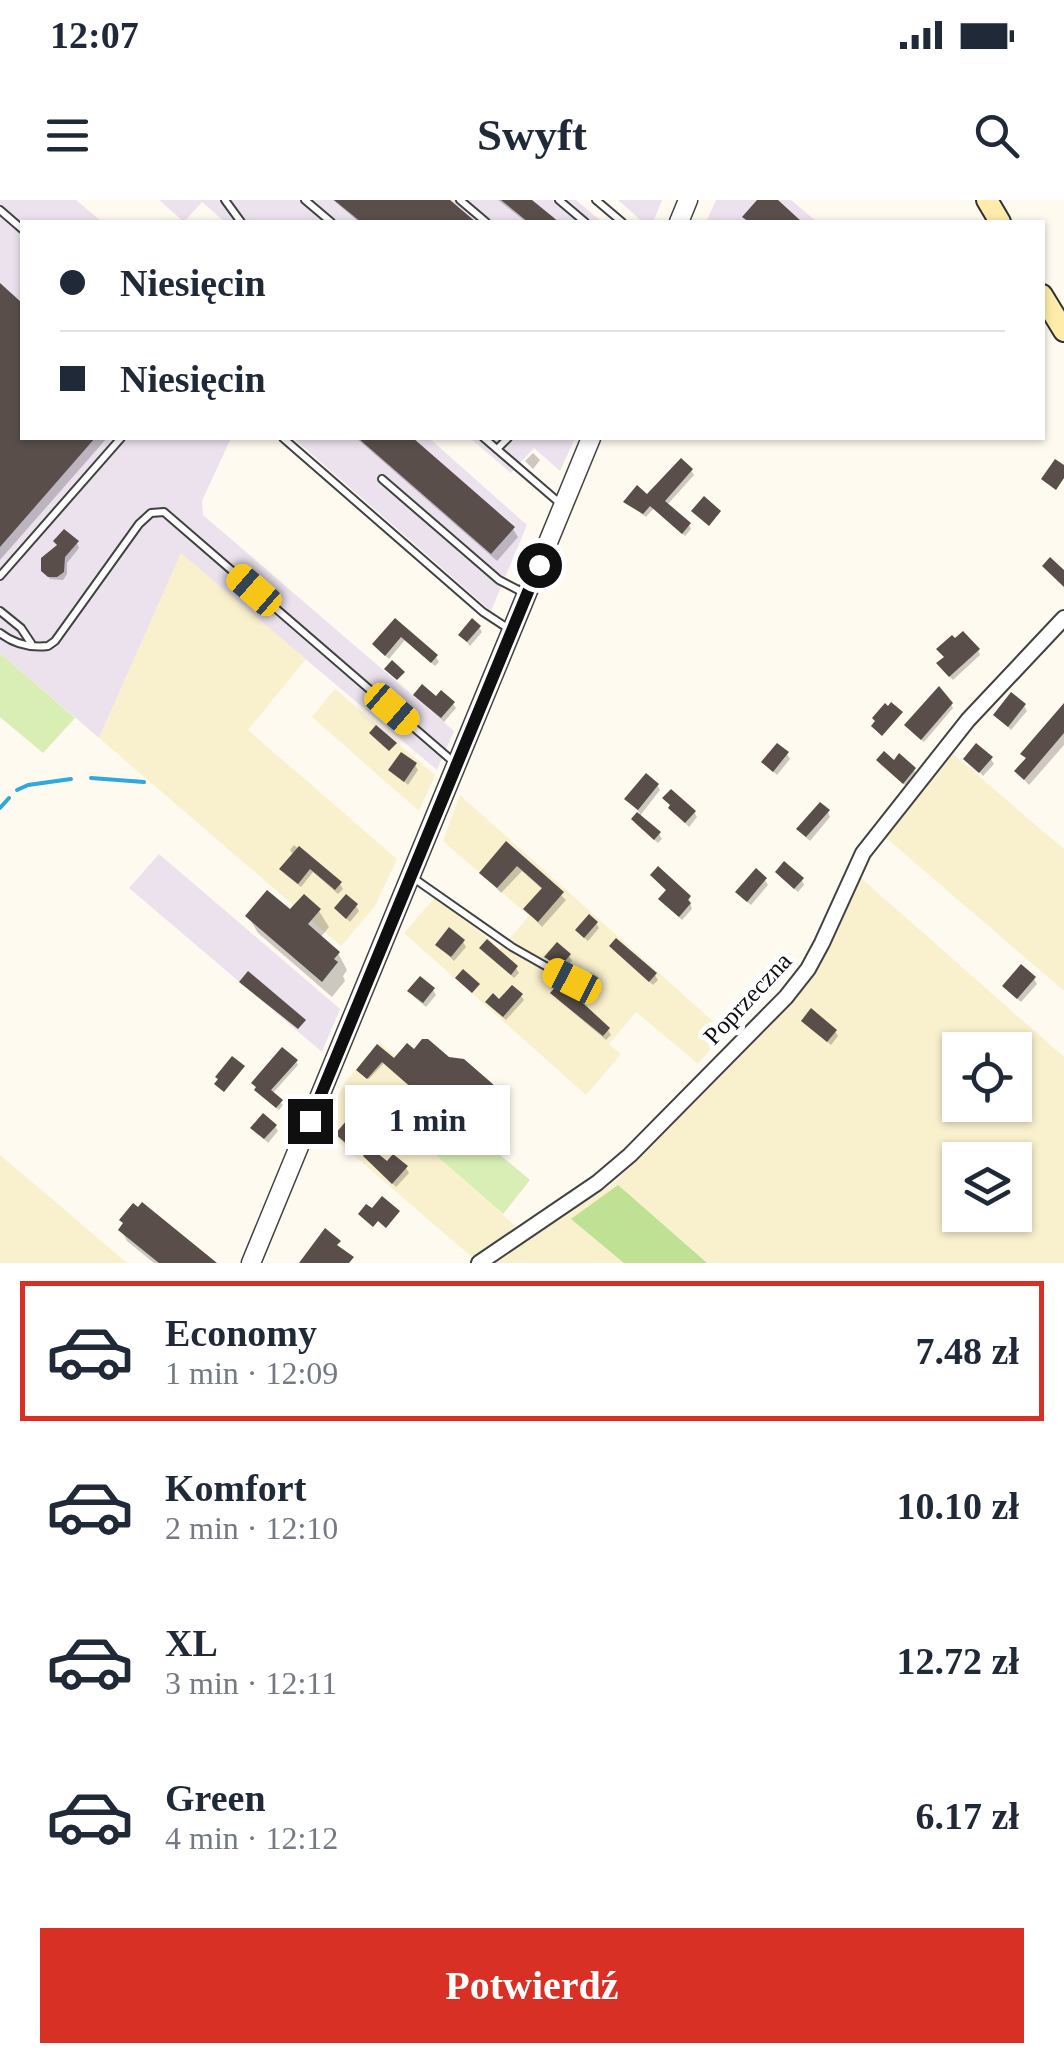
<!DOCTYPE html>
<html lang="pl">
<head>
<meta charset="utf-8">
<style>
	:root { --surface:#fff; --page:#f2f2f3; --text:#1f2937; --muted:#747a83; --line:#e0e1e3; --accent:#d93025 }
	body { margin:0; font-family:Georgia,serif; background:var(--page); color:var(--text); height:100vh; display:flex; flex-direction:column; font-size:38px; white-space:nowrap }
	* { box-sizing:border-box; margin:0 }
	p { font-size:32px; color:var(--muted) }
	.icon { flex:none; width:55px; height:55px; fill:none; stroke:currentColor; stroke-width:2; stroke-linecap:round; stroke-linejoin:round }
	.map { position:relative; height:1063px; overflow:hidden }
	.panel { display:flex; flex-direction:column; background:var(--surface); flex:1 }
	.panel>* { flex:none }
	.guide { position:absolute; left:20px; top:20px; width:1025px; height:220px; border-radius:0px; box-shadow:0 2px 8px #0004; display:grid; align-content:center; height:220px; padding:0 40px; background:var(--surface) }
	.buttons { position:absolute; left:942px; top:832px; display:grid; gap:20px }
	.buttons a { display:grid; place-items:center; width:90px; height:90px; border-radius:0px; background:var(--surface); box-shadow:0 2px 8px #0004; font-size:50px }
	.end { position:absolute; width:45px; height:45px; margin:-22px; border:12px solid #0f0f0f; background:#fff; box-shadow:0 0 0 5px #fff }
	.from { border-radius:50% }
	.bubble { position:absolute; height:70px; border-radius:0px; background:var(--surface); box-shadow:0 2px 8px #0004; font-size:32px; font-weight:600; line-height:70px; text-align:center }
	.car { position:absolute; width:30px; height:60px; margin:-30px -15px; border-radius:12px; box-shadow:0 0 8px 2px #0007; background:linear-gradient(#f5c518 24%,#345 0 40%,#f5c518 0 76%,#345 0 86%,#f5c518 0) }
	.guide b { display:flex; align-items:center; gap:35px; height:95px; font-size:38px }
	.guide b+b { border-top:2px solid var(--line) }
	.guide i { width:25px; height:25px; background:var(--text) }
	ul { padding:18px 0 0; list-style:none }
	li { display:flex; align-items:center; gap:30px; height:140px; margin:0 20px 15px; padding:0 20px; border:5px solid transparent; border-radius:0px }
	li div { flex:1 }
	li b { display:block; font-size:38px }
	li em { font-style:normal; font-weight:600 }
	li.active { border-color:var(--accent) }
	li>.icon { width:90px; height:90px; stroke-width:1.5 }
	.cta { display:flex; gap:20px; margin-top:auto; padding:20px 40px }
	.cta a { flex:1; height:115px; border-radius:0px; background:var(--accent); color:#fff; font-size:40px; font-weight:600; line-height:115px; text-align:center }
	.status { display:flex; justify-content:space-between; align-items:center; height:70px; padding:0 50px; background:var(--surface); direction:ltr }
	.status svg { height:28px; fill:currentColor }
	header { display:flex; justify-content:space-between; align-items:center; height:130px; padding:0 40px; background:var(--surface); font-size:45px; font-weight:600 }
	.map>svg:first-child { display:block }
	.industrial { fill:#ebe2ee }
	.farmland { fill:#f9f0cd; fill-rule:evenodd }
	.green { fill:#d9eeb5 }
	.forest { fill:#bee193 }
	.shadow { fill:#0003 }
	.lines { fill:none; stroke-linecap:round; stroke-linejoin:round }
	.stream { stroke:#2ea9db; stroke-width:4 }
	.building { fill:#594e4a }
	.service-casing { stroke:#424242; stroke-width:10 }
	.minor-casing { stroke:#424242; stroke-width:18 }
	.tertiary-casing { stroke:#424242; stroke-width:21 }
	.secondary-casing { stroke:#313131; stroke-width:24 }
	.service { stroke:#fff; stroke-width:6 }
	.minor { stroke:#fff; stroke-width:14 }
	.tertiary { stroke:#fff; stroke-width:18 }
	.secondary { stroke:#ffecab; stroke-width:20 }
	.route { stroke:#0f0f0f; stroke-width:12 }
	.labels { text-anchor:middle; stroke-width:10; stroke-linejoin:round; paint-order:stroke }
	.street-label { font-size:25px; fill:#0f0f0f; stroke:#fff }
</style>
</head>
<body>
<div class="status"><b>12:07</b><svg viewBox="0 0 49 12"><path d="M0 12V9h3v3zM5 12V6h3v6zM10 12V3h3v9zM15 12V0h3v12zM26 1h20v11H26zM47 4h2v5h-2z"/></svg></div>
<header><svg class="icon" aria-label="menu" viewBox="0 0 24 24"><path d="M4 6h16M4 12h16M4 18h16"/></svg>Swyft<svg class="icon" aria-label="search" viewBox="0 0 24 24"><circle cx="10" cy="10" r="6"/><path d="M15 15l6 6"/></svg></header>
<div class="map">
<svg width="1064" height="1063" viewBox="0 0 1064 1063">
	<rect width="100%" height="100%" fill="#fffaf0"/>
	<g class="industrial">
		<polygon points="0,0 76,0 102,22 22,22 22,238 231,238 202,301 203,315 454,531 437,570 181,354 99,538 0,453"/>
		<polygon points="159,0 576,0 602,22 225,22 202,2 184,22"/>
		<polygon points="618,0 662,0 653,22 643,22"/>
		<polygon points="716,0 791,0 817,22 706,22"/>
		<polygon points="293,238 429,238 527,325 491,411"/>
		<polygon points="470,238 575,238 560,271 534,248 511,273"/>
		<polygon points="159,654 340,809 322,852 129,688"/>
	</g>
	<g class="farmland">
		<polygon points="181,353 306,459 248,530 397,659 375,706 341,746 99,538"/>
		<polygon points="335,489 435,575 419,611 312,517"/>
		<polygon points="953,554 1064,649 1064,791 884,636"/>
		<polygon points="460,595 725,832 698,864 636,812 609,844 621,854 586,895 404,733 437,695 500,749 529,716 443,641"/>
		<path d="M860,677L1064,857V1063H490L615,982L778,814L809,773ZM960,850H1015V905H960ZM960,960H1015V1015H960Z"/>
		<polygon points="379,842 464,913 432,952 518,1028 474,1059 321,927 346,881"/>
		<polygon points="0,955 79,1022 127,1063 0,1063"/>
	</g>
	<g class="green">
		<polygon points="0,453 75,518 43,553 0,517"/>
		<polygon points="461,917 468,920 468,927 477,926 484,933 487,944 530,980 503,1014 431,951"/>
	</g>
	<polygon class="forest" points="618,985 707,1063 624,1063 571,1019"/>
	<g class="shadow">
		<polygon points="333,0 446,0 471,22 359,22"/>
		<polygon points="498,0 528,0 553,22 526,22"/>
		<polygon points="0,86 22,106 22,238 107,238 0,360"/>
		<polygon points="356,238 409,238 513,329 518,337 497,361"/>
		<polygon points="533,253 540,260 533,269 525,261"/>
		<polygon points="691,270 694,275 667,305 689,325 691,329 685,336 654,308 646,317 626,302 647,297"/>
		<polygon points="77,343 79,348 67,363 67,374 63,380 50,379 42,366"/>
		<polygon points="395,421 436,457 439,462 435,466 405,440 389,459 378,449"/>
		<polygon points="479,427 482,432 470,446 461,435"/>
		<polygon points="978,450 980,455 953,480 942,469"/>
		<polygon points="419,500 453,504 456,508 444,522"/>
		<polygon points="951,504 953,508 924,542 909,529"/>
		<polygon points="1024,506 1027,511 1011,530 996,515"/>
		<polygon points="1064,516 1064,545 1029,585 1017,572 1027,561 1023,554"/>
		<polygon points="787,554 790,559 777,575 764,563"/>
		<polygon points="991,559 994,564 983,576 971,563"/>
		<polygon points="879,560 914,570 917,575 907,587"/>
		<polygon points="415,565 418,570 408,585 391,570"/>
		<polygon points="657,585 660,590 639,617 659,634 662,639 658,643 636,624 634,620 640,613 627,600"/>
		<polygon points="671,608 694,612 697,617 689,627"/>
		<polygon points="828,612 830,617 810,641 802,634"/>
		<polygon points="507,644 566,700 542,727 526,710 543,690 522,671 501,693 482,673"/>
		<polygon points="294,645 340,684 343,689 338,694 313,672 301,687 285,674 294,656 290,650"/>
		<polygon points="781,677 802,680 804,685 798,692"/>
		<polygon points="656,680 689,698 692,709 682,720 664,704 668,692"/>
		<polygon points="765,680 768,685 751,705 741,697"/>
		<polygon points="356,706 359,711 350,722 340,713"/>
		<polygon points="319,711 329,727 320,738 338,753 347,770 343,776 345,781 332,797 258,733 248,716"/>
		<polygon points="596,723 599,728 588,741 581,735"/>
		<polygon points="463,742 466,747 454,761 438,745"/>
		<polygon points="612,747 655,775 658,780 653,785"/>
		<polygon points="482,748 516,768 519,773 514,778"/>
		<polygon points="569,756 572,761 564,770 547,758"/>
		<polygon points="591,772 599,778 594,784 587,777"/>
		<polygon points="1034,779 1037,784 1021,802 1008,791"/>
		<polygon points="433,790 436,795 426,807 413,796"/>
		<polygon points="521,796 524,800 506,820 491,807"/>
		<polygon points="556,798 608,830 611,835 606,840"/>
		<polygon points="804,821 835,831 838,836 831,845"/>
		<polygon points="378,848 394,862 509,903 494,920 475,903 469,909 451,894 420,930 424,935 419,942 380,908 407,919 425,898 384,863 369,879 360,872"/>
		<polygon points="296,861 298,865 272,894 283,905 279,910 259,893"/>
		<polygon points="363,922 366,927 349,947 340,939 338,934"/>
		<polygon points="275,926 278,931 268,943 253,928"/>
		<polygon points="369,961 406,968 409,973 396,987"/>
		<polygon points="121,1030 209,1060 211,1063 154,1063 127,1041"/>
	</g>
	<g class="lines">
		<g class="stream">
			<polyline points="91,578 144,582"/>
			<polyline points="17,590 28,585 71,579"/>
			<polyline points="0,608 9,598"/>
		</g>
	</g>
	<g class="building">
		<polygon points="334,0 450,0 476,22 361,22"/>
		<polygon points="501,0 532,0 559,22 528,22"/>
		<polygon points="757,0 778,0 802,22 749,22 742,17"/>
		<polygon points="0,83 22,103 22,238 95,238 0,347"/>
		<polygon points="358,238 413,238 515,327 491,354"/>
		<polygon points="681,258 693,269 665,301 691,323 682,334 650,306 643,314 623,302 637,285 647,294"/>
		<polygon points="1055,259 1064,265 1064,278 1056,290 1041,279"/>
		<polygon points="704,296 721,311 709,326 691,311"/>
		<polygon points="64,329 79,341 65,357 64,372 57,377 48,377 41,371 41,358 57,345 53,341"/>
		<polygon points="1050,357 1064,370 1064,387 1042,366"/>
		<polygon points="395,418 438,455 431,463 401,437 385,456 372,444"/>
		<polygon points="472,418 481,426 467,442 458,435"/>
		<polygon points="963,431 980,449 949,477 936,463 944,457 936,449 952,435 955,438"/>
		<polygon points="392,460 405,472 397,480 384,469"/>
		<polygon points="422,484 436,496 441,490 455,502 441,518 413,495"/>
		<polygon points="939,486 953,503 921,540 904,525"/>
		<polygon points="1011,492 1026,504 1008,527 993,515"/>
		<polygon points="891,502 903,512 882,536 871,526 875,521 872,518 885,503 888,506"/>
		<polygon points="1064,503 1064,533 1024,580 1014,571 1026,558 1020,554"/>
		<polygon points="376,525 397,543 389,551 369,533"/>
		<polygon points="777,543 789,552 773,572 761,562"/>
		<polygon points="976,543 993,557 979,573 963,559"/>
		<polygon points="884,551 894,560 899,553 916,568 903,584 876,560"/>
		<polygon points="401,552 417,563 404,582 388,570"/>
		<polygon points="646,573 659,584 638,610 624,599"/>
		<polygon points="671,589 696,611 685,623 668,608 670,605 662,598"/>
		<polygon points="820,602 830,610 806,637 796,629"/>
		<polygon points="637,612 661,632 654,640 631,619"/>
		<polygon points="506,641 564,692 538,722 523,709 542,688 517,666 497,688 479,673"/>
		<polygon points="299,646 342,682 335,690 310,669 298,684 279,669"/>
		<polygon points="784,661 804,678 794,689 775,672"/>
		<polygon points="658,666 691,696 688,700 691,703 679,717 658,699 666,690 650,675"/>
		<polygon points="756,668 767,678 747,702 735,692"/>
		<polygon points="267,690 290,709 304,694 321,709 308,724 340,752 334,759 338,762 322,782 245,716"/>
		<polygon points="346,694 358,704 346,719 334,708"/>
		<polygon points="589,714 598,722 584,738 575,730"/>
		<polygon points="449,727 465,740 451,757 435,745"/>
		<polygon points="616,738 657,773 649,782 609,746"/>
		<polygon points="487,739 518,766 511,775 479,748"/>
		<polygon points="557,742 571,754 560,767 544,757"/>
		<polygon points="1021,764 1036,777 1017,799 1002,786"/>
		<polygon points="463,769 480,784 472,793 455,778"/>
		<polygon points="248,771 306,820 298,829 239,782"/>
		<polygon points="420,776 435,788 423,803 407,791"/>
		<polygon points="560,782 610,828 603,836 550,793"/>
		<polygon points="512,785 523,794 503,817 485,802 493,793 499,799"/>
		<polygon points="811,808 837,830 827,842 801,821"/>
		<polygon points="422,839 428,839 449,857 464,859 510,899 492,920 472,903 467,909 449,893 420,927 425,932 417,941 376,906 384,896 406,916 422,897 382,862 367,879 356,870 377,844 394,858 407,843 414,849"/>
		<polygon points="282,847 298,860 271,890 283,900 276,908 254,890 256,887 251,883"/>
		<polygon points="232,856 245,866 224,892 214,884 218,879 215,877"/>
		<polygon points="354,912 365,921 346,943 335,934"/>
		<polygon points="263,913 277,925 264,939 250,928"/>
		<polygon points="370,947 387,961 393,954 408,966 392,984 363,956"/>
		<polygon points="382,996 400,1011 386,1028 378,1021 373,1027 358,1014 366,1004 372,1008"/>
		<polygon points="142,1002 217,1063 159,1063 118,1030 123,1023 119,1020 133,1003 138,1007"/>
		<polygon points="325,1028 341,1041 337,1045 354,1057 349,1063 299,1063"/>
	</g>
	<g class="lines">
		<defs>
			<g id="service">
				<polyline points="225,0 241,22"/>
				<polyline points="305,0 331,22"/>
				<polyline points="460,0 486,22"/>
				<polyline points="559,0 585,22"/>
				<polyline points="596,0 622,22"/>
				<polyline points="0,10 22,29"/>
				<polyline points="283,238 483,412 509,429"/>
				<polyline points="484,238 562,305"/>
				<polyline points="497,249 508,238"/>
				<polyline points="382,279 499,380 526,394"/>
				<polyline points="0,376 121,238"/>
				<polyline points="0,411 21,428 31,443"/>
				<path d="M0,433C14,444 30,448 48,446L55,441L139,324L151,313L164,312L456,564"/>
				<polyline points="412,677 512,747 572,781"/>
			</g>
			<polyline id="minor" points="479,1063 597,983 630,955 786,797 808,769 822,743 863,653 968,520 1064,418"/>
			<g id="tertiary">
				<polyline points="679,22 688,0"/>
				<polyline points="251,1063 591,238"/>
			</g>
			<g id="secondary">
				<polyline points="987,0 1000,22"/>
				<polyline points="1042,95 1064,131"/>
			</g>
		</defs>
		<use href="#service" class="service-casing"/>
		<use href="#minor" class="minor-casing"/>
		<use href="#tertiary" class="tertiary-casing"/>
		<use href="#secondary" class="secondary-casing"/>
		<use href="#service" class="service"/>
		<use href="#minor" class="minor"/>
		<use href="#tertiary" class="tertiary"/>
		<use href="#secondary" class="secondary"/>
	</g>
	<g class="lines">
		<polyline class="route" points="310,921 539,365"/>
	</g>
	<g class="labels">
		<g class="street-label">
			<text transform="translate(747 798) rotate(-47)" y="9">Poprzeczna</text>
		</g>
	</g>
</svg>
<div class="buttons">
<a><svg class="icon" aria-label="locate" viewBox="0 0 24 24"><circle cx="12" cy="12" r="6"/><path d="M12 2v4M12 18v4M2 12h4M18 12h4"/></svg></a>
<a><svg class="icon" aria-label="layers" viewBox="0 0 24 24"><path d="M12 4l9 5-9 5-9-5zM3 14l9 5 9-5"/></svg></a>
</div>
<i class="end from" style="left:539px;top:365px"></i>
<i class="end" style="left:310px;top:921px"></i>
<div class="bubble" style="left:345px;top:885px;width:165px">1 min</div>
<i class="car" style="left:254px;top:390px;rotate:311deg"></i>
<i class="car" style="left:392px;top:509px;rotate:131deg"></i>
<i class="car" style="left:572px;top:781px;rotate:297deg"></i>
<div class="guide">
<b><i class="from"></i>Niesięcin</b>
<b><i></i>Niesięcin</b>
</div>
</div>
<section class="panel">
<ul>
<li class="active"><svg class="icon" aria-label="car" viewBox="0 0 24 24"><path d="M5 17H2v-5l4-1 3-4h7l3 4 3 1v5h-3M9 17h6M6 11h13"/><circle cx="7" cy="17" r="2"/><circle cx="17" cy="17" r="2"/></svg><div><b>Economy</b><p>1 min · 12:09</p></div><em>7.48 zł</em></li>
<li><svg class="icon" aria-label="car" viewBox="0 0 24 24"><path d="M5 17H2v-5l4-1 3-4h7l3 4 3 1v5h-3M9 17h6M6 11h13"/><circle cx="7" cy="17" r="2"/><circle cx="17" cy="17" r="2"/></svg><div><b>Komfort</b><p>2 min · 12:10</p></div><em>10.10 zł</em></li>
<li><svg class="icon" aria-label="car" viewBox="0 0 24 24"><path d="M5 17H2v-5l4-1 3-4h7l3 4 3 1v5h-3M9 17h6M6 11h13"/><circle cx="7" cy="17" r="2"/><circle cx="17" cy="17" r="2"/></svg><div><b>XL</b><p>3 min · 12:11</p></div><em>12.72 zł</em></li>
<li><svg class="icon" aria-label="car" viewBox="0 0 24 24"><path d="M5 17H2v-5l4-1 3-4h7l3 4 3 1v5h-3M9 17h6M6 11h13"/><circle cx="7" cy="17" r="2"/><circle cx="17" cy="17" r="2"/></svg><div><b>Green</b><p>4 min · 12:12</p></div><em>6.17 zł</em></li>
</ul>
<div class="cta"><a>Potwierdź</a></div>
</section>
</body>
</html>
